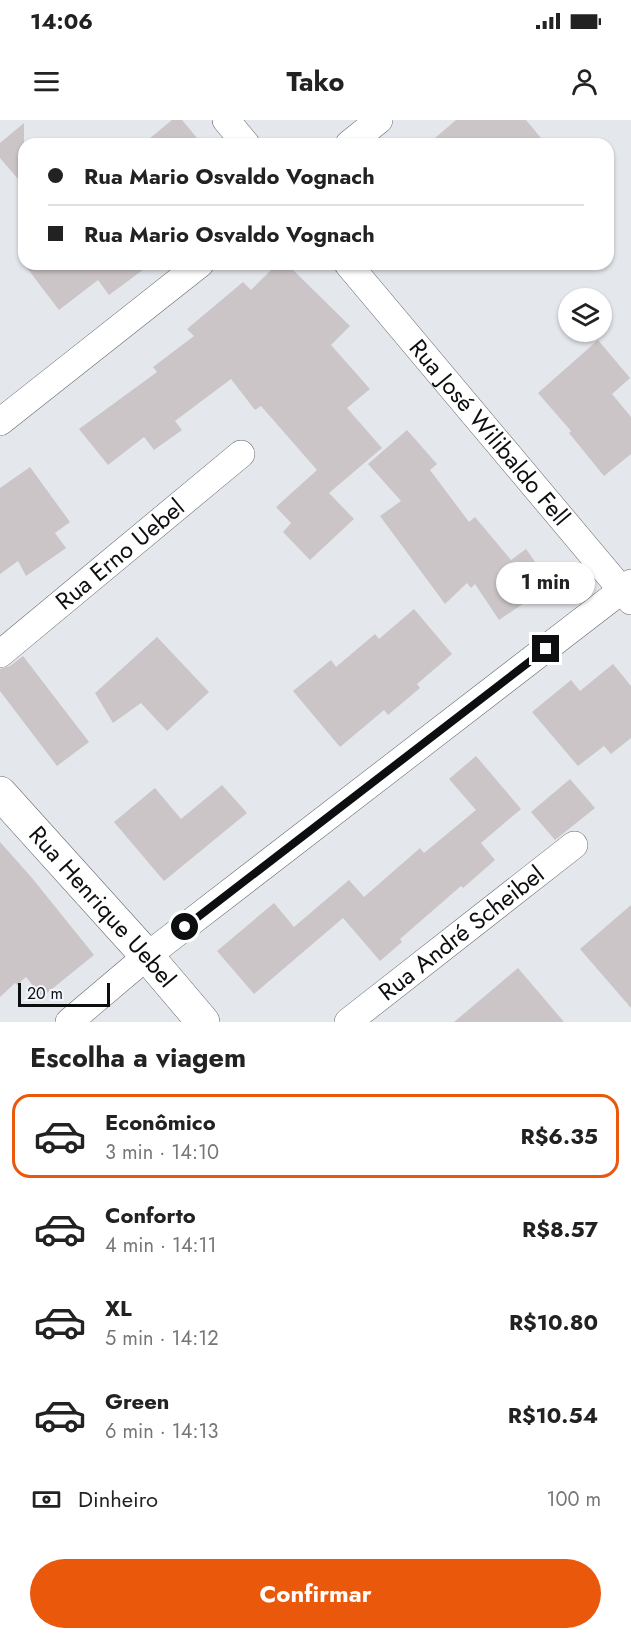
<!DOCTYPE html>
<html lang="pt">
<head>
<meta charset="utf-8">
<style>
	:root { --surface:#fff; --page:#f2f2f2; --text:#222; --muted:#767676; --line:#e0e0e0; --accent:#ea580c }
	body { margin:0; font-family:Jost,sans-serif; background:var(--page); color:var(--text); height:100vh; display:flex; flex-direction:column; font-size:22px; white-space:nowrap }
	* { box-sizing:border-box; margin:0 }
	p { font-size:20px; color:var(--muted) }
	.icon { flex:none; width:33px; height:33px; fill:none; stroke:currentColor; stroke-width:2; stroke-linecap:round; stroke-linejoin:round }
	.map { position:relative; height:902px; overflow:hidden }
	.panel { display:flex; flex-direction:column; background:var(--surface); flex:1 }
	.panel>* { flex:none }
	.banner { position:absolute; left:18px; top:18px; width:596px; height:132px; border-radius:18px; box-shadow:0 2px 4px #0004; display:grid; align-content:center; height:132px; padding:0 30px; background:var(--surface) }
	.buttons { position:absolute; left:558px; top:168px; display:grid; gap:12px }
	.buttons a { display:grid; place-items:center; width:54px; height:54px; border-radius:50%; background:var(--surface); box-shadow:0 2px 4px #0004; font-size:30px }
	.scale { position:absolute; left:18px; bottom:15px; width:92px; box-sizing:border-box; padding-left:6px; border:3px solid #0d0e10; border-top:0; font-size:16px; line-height:21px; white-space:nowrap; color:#0d0e10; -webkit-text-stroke:4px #f1f4fa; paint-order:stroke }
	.end { position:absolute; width:27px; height:27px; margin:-14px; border:8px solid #0d0e10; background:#fff; box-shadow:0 0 0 3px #fff }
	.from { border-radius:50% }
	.bubble { position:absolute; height:42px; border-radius:21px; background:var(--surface); box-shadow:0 2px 4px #0004; font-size:20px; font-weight:700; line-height:42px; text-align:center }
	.banner b { display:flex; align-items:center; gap:21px; height:57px; font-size:22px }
	.banner b+b { border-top:2px solid var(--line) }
	.banner i { width:15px; height:15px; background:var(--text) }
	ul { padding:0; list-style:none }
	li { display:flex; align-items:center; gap:18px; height:84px; margin:0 12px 9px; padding:0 18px; border:3px solid transparent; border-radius:18px }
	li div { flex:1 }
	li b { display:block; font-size:22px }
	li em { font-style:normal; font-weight:700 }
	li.current { border-color:var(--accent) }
	li>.icon { width:54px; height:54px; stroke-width:1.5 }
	h2 { padding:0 30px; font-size:27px; line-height:72px }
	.pay { display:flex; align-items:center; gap:15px; height:66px; padding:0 30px; font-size:22px }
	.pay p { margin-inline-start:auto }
	.button { display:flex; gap:12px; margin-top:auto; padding:12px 30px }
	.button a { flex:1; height:69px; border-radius:36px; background:var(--accent); color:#fff; font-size:24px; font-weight:700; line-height:69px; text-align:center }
	.status { display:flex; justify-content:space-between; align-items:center; height:42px; padding:0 30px; background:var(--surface); direction:ltr }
	.status svg { height:16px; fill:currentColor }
	header { display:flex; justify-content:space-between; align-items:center; height:78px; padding:0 30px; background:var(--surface); font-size:27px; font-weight:700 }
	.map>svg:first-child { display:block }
	.building { fill:#ccc5c8 }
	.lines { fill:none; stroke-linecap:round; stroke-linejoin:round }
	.minor-casing { stroke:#65676c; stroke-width:28 }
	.tertiary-casing { stroke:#65676c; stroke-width:34 }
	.minor { stroke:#fff; stroke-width:27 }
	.tertiary { stroke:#fff; stroke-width:33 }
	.route { stroke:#0d0e10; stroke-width:8 }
	.labels { text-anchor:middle; stroke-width:6; stroke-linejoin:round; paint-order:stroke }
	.street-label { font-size:24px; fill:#0d0e10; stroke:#f1f4fa }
</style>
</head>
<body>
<div class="status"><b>14:06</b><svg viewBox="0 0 49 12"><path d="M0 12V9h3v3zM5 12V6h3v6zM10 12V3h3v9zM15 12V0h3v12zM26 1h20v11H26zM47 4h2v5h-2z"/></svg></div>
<header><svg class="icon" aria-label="menu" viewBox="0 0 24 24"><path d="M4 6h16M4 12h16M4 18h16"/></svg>Tako<svg class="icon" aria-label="person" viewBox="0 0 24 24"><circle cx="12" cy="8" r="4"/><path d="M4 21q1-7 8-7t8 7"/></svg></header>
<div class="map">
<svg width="631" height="902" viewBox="0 0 631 902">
	<rect width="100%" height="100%" fill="#e4e7ec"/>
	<g class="building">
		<polygon points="172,0 182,0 202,24 143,24"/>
		<polygon points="456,0 526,0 546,24 428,24"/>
		<polygon points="24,3 24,66 0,38 0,23"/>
		<polygon points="24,144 151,144 109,175 98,160 59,190"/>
		<polygon points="277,144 287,144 350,206 331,225 370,269 347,288 382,328 329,373 354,399 310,440 283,412 291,403 276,387 317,350 261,286 255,290 231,259 175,301 182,310 154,330 144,317 108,345 79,309 157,252 153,247 194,216 187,209 243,162 251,170"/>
		<polygon points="598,220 630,258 612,274 631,297 631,334 604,356 569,313 571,311 538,273"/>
		<polygon points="407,310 437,344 430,350 469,402 475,397 511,440 526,429 551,465 499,500 475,464 471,468 467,463 445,484 380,396 401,381 368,344"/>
		<polygon points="30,347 70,402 55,413 66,428 26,456 18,441 0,454 0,368"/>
		<polygon points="414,489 452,534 417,564 420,568 388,595 384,590 340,627 293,571 331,540 336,547 375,514 379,519"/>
		<polygon points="157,517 209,572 167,611 141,583 113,603 95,573"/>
		<polygon points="23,536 89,622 57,646 0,571 0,549 10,546"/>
		<polygon points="613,544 631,566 631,618 611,634 604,626 578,646 532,592 571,560 580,571"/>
		<polygon points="476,636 521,689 481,723 495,740 463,768 461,766 400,819 402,822 380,841 343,798 254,874 217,831 274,783 294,807 349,760 364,777 420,728 424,733 476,690 449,659"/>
		<polygon points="570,659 595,688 555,720 531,692"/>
		<polygon points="222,665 247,693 164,761 114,702 155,668 181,699"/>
		<polygon points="0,722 32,758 94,835 42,877 26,857 17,865 15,863 0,877"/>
		<polygon points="631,785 631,888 580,829"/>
		<polygon points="518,848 564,902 454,902"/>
	</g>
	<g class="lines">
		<defs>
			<g id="minor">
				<polyline points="226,0 246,24"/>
				<polyline points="349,24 379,0"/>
				<path id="s1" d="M348,144L631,481"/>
				<polyline points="0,302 200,144"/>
				<path id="s2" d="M0,534L241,334"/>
				<polyline points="69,902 147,836 631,463"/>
				<path id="s3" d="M348,902L574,725"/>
			</g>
			<g id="tertiary">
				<path id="s4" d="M0,673L147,836L203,902"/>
			</g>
		</defs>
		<use href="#minor" class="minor-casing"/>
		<use href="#tertiary" class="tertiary-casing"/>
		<use href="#minor" class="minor"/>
		<use href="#tertiary" class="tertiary"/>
	</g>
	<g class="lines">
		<polyline class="route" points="185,807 546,529"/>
	</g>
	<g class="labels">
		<g class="street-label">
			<text dy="8" stroke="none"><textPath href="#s1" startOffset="220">Rua José Wilibaldo Fell</textPath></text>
			<text dy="8" stroke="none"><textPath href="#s2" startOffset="156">Rua Erno Uebel</textPath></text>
			<text dy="8" stroke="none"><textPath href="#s4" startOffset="153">Rua Henrique Uebel</textPath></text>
			<text dy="8" stroke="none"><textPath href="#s3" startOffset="144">Rua André Scheibel</textPath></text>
		</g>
	</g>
</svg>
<div class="buttons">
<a><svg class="icon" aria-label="layers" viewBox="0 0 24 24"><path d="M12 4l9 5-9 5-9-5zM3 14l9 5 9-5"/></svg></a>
</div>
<div class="scale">20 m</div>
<i class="end from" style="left:185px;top:807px"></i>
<i class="end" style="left:546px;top:529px"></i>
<div class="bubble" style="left:496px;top:442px;width:99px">1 min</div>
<div class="banner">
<b><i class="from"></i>Rua Mario Osvaldo Vognach</b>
<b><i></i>Rua Mario Osvaldo Vognach</b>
</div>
</div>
<section class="panel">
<h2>Escolha a viagem</h2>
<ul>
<li class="current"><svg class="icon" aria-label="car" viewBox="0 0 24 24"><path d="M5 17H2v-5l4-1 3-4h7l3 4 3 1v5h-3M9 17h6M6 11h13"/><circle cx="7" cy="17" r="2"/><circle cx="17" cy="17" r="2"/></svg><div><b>Econômico</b><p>3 min · 14:10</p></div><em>R$6.35</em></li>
<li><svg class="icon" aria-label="car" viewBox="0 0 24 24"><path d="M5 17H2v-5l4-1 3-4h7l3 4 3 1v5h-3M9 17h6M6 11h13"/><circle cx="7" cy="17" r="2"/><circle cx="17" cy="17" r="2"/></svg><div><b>Conforto</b><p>4 min · 14:11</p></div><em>R$8.57</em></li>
<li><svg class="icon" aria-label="car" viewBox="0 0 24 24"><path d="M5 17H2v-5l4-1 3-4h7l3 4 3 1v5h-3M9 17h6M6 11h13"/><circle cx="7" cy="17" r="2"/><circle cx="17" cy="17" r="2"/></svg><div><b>XL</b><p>5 min · 14:12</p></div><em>R$10.80</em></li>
<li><svg class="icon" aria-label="car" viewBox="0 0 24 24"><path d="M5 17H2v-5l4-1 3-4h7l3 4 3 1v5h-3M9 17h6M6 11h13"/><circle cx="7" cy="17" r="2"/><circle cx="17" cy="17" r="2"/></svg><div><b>Green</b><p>6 min · 14:13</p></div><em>R$10.54</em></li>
</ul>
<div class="pay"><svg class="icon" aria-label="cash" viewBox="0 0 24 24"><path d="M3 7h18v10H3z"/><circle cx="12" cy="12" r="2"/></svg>Dinheiro<p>100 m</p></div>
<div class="button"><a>Confirmar</a></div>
</section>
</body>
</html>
